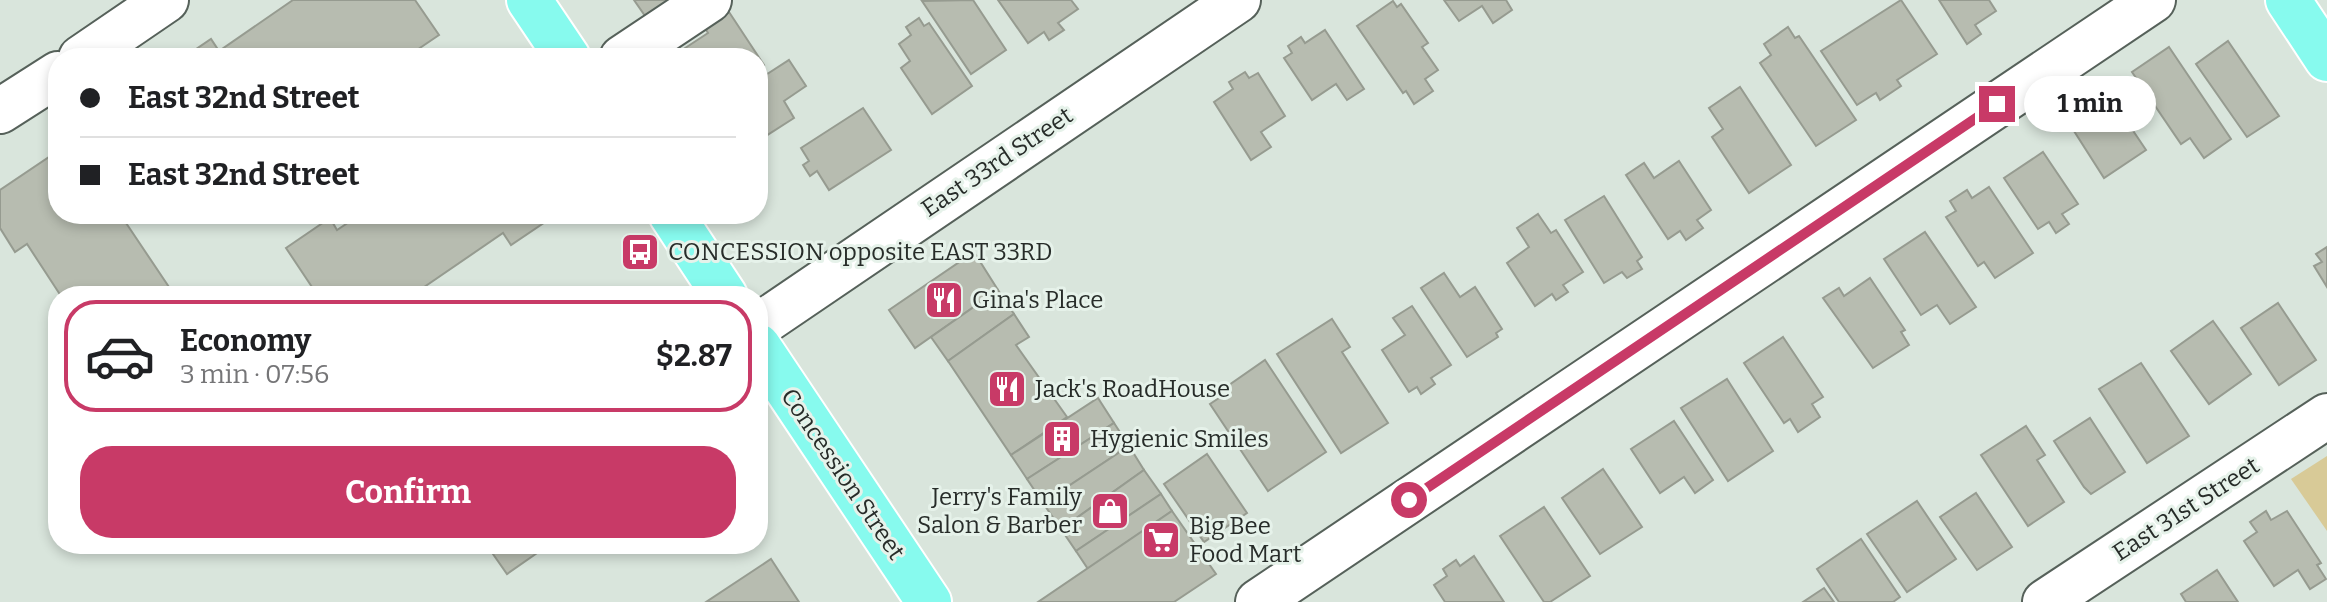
<!DOCTYPE html>
<html lang="en">
<head>
<meta charset="utf-8">
<style>
	:root { --surface:#fff; --page:#f2f2f2; --text:#202124; --muted:#757577; --line:#e0e0e0; --accent:#c83a67 }
	body { margin:0; font-family:Bitter,serif; background:var(--page); color:var(--text); height:100vh; display:flex; flex-direction:column; font-size:30px; white-space:nowrap }
	* { box-sizing:border-box; margin:0 }
	p { font-size:26px; color:var(--muted) }
	.icon { flex:none; width:44px; height:44px; fill:none; stroke:currentColor; stroke-width:2; stroke-linecap:round; stroke-linejoin:round }
	.map { position:relative; flex:1; overflow:hidden }
	.drawer { position:absolute; left:48px; top:286px; width:720px; height:268px; display:flex; flex-direction:column; background:var(--surface); border-radius:32px; box-shadow:0 4px 12px #0003 }
	.drawer>* { flex:none }
	.guide { position:absolute; left:48px; top:48px; width:720px; height:176px; border-radius:32px; box-shadow:0 4px 12px #0003; display:grid; align-content:center; height:176px; padding:0 32px; background:var(--surface) }
	.end { position:absolute; width:36px; height:36px; margin:-18px; border:10px solid #c83a67; background:#fff; box-shadow:0 0 0 4px #fff }
	.from { border-radius:50% }
	.bubble { position:absolute; height:56px; border-radius:28px; background:var(--surface); box-shadow:0 4px 12px #0003; font-size:26px; font-weight:700; line-height:56px; text-align:center }
	.guide b { display:flex; align-items:center; gap:28px; height:76px; font-size:30px }
	.guide b+b { border-top:2px solid var(--line) }
	.guide i { width:20px; height:20px; background:var(--text) }
	ul { padding:14px 0 0; list-style:none }
	li { display:flex; align-items:center; gap:24px; height:112px; margin:0 16px 12px; padding:0 16px; border:4px solid transparent; border-radius:32px }
	li div { flex:1 }
	li b { display:block; font-size:30px }
	li em { font-style:normal; font-weight:700 }
	li.on { border-color:var(--accent) }
	li>.icon { width:72px; height:72px; stroke-width:1.5 }
	.cta { display:flex; gap:16px; margin-top:auto; padding:16px 32px }
	.cta a { flex:1; height:92px; border-radius:32px; background:var(--accent); color:#fff; font-size:32px; font-weight:700; line-height:92px; text-align:center }
	.map>svg:first-child { display:block }
	.green { fill:#d8ca97 }
	.building { fill:#b7bcb0; stroke:#969b90; stroke-width:2 }
	.lines { fill:none; stroke-linecap:round; stroke-linejoin:round }
	.minor-casing { stroke:#56615a; stroke-width:48 }
	.major-casing { stroke:#fff; stroke-width:48 }
	.minor { stroke:#fff; stroke-width:44 }
	.major { stroke:#87faee; stroke-width:44 }
	.route { stroke:#c83a67; stroke-width:10 }
	.labels { text-anchor:middle; stroke-width:6; stroke-linejoin:round; paint-order:stroke }
	.street-label { font-size:24px; fill:#272c29; stroke:#e6f2ea }
	.poi-label { font-size:24px; fill:#272c29; stroke:#e6f2ea; text-anchor:start }
</style>
</head>
<body>
<div class="map">
<svg width="2327" height="602" viewBox="0 0 2327 602">
	<rect width="100%" height="100%" fill="#d9e5dc"/>
	<polygon class="green" points="2327,456 2327,531 2291,479"/>
	<g class="building">
		<polygon points="293,0 415,0 439,35 405,58 387,58 385,54 378,58 183,58 211,39 219,51"/>
		<polygon points="634,0 683,0 650,23"/>
		<polygon points="973,0 1006,50 971,74 922,1"/>
		<polygon points="998,0 1071,0 1078,9 1058,23 1064,30 1049,40 1044,32 1028,43"/>
		<polygon points="1444,0 1506,0 1512,10 1493,23 1482,6 1459,21"/>
		<polygon points="1901,0 1937,54 1897,80 1901,86 1880,100 1876,93 1857,105 1821,51"/>
		<polygon points="1939,0 1989,0 1996,11 1975,25 1981,34 1967,44"/>
		<polygon points="1393,1 1397,7 1401,4 1428,43 1422,47 1438,70 1425,79 1433,91 1414,104 1406,91 1403,93 1357,26"/>
		<polygon points="729,12 764,65 758,69 758,58 670,58 708,33 705,28"/>
		<polygon points="919,18 924,26 929,23 972,86 932,114 901,68 910,61 899,44 911,35 906,27"/>
		<polygon points="1788,27 1795,38 1799,36 1856,120 1816,146 1760,63 1771,55 1764,44"/>
		<polygon points="1325,30 1364,89 1347,100 1336,84 1312,100 1284,58 1292,53 1288,46 1301,37 1305,43"/>
		<polygon points="2228,41 2279,116 2247,137 2196,64"/>
		<polygon points="2169,47 2231,139 2204,158 2190,138 2181,144 2132,72"/>
		<polygon points="789,60 806,86 784,101 794,118 758,141 758,80"/>
		<polygon points="1245,72 1249,78 1258,73 1285,116 1261,132 1271,147 1251,160 1214,102 1233,89 1229,82"/>
		<polygon points="1740,87 1791,165 1749,193 1712,137 1723,129 1709,108"/>
		<polygon points="2115,104 2146,150 2104,178 2074,131"/>
		<polygon points="863,108 891,150 829,190 817,171 810,176 803,165 809,161 801,148"/>
		<polygon points="58,151 58,214 120,214 175,296 61,296 27,244 15,252 0,228 0,190"/>
		<polygon points="2043,152 2078,204 2062,214 2069,224 2056,233 2049,222 2038,229 2004,178"/>
		<polygon points="1679,161 1711,210 1697,220 1703,228 1686,240 1680,231 1668,239 1626,175 1644,163 1654,178"/>
		<polygon points="1989,187 2033,253 1995,278 1984,262 1978,266 1946,217 1956,211 1950,201 1967,190 1972,198"/>
		<polygon points="1604,196 1642,257 1637,261 1642,269 1627,278 1622,272 1604,283 1565,220"/>
		<polygon points="361,214 557,214 511,245 503,233 411,296 318,296 286,248 330,218 337,230"/>
		<polygon points="1538,214 1551,233 1556,230 1583,272 1563,285 1568,292 1556,300 1552,294 1535,306 1507,263 1529,247 1517,228"/>
		<polygon points="1925,232 1976,307 1950,324 1937,305 1921,315 1884,259"/>
		<polygon points="2327,247 2327,287 2314,266 2322,262 2316,254"/>
		<polygon points="974,252 998,290 915,348 889,310"/>
		<polygon points="1444,273 1460,297 1475,287 1502,329 1496,333 1498,337 1467,357 1421,288"/>
		<polygon points="1870,278 1905,330 1901,332 1909,345 1873,368 1823,298 1839,288 1844,296"/>
		<polygon points="998,290 1014,314 948,361 931,337"/>
		<polygon points="2278,303 2316,360 2279,385 2241,328"/>
		<polygon points="1412,306 1451,365 1431,378 1435,384 1421,394 1417,387 1409,392 1382,350 1405,335 1393,318"/>
		<polygon points="1014,314 1029,337 1016,345 1067,417 1011,455 948,361"/>
		<polygon points="1332,319 1350,347 1342,352 1388,423 1341,453 1277,354"/>
		<polygon points="2213,321 2251,374 2209,404 2171,351"/>
		<polygon points="1783,337 1823,397 1812,404 1820,417 1798,432 1790,419 1784,423 1744,363"/>
		<polygon points="1265,360 1326,452 1268,491 1210,404 1222,396 1219,392"/>
		<polygon points="2141,363 2189,436 2147,463 2099,389"/>
		<polygon points="1727,379 1773,451 1728,481 1681,408"/>
		<polygon points="1098,398 1114,423 1027,479 1011,455"/>
		<polygon points="2090,418 2125,472 2091,494 2084,487 2054,441"/>
		<polygon points="1674,421 1713,480 1695,493 1684,477 1660,493 1631,449"/>
		<polygon points="1114,423 1129,446 1043,503 1027,479"/>
		<polygon points="2026,426 2045,455 2037,460 2064,502 2028,526 1981,455"/>
		<polygon points="1129,446 1144,470 1061,529 1043,503"/>
		<polygon points="1207,454 1247,513 1204,542 1164,484"/>
		<polygon points="1603,469 1642,527 1600,554 1562,498"/>
		<polygon points="1144,470 1161,494 1076,551 1061,529"/>
		<polygon points="1976,493 2012,547 1977,570 1940,517"/>
		<polygon points="1161,494 1172,511 1088,569 1076,551"/>
		<polygon points="1917,501 1956,559 1907,592 1867,534"/>
		<polygon points="1544,507 1590,576 1550,602 1544,602 1500,536"/>
		<polygon points="1172,511 1216,574 1174,602 1038,602"/>
		<polygon points="2266,511 2271,520 2287,511 2321,563 2317,565 2326,579 2310,589 2298,570 2274,586 2244,541 2257,532 2250,522"/>
		<polygon points="1861,539 1900,597 1893,602 1839,602 1817,569"/>
		<polygon points="486,544 550,544 507,574"/>
		<polygon points="1474,556 1504,602 1445,602 1434,585 1447,576 1443,569 1456,560 1460,566"/>
		<polygon points="771,559 799,602 706,602"/>
		<polygon points="2217,570 2238,602 2186,602 2181,594"/>
		<polygon points="1824,588 1834,602 1803,602"/>
	</g>
	<g class="lines">
		<defs>
			<g id="minor">
				<polyline points="81,58 166,0"/>
				<polyline points="622,58 709,0"/>
				<polyline points="0,111 58,74"/>
				<polyline points="758,326 1238,0"/>
				<polyline points="1258,602 2153,0"/>
				<polyline points="2045,602 2327,416"/>
			</g>
			<g id="major">
				<polyline points="529,0 568,58"/>
				<polyline points="2288,0 2327,59"/>
				<polyline points="671,214 725,296"/>
				<polyline points="758,346 929,602"/>
			</g>
		</defs>
		<use href="#minor" class="minor-casing"/>
		<use href="#major" class="major-casing"/>
		<use href="#minor" class="minor"/>
		<use href="#major" class="major"/>
	</g>
	<g class="lines">
		<polyline class="route" points="1409,500 1997,104"/>
	</g>
	<defs>
		<symbol id="bus-square" viewBox="-11 -11 22 22"><rect x="-9" y="-9" width="18" height="18" rx="4" fill="#c83a67" stroke="#e6f2ea"/><path d="M-5-6H5V4H4V6H2V4H-2V6H-4V4H-5ZM-3.5-4V0h7V-4ZM-3.5 1.2v1.5H-2V1.2ZM2 1.2v1.5H3.5V1.2Z" fill="#fff"/></symbol>
		<symbol id="restaurant-square" viewBox="-11 -11 22 22"><rect x="-9" y="-9" width="18" height="18" rx="4" fill="#c83a67" stroke="#e6f2ea"/><path d="M-5-6h1v4h1v-4h1v4h1v-4h1v5L-1.5 .5V6h-2V.5L-5-1ZM5-6V6H3V1.5H1.5Q1.5-4 5-6Z" fill="#fff"/></symbol>
		<symbol id="building-square" viewBox="-11 -11 22 22"><rect x="-9" y="-9" width="18" height="18" rx="4" fill="#c83a67" stroke="#e6f2ea"/><path d="M-4-6H4V6H1V3H-1V6H-4ZM-2.5-4.3h1.7v1.8h-1.7ZM.8-4.3h1.7v1.8H.8ZM-2.5-1h1.7V.8h-1.7ZM.8-1h1.7V.8H.8Z" fill="#fff"/></symbol>
		<symbol id="shop-square" viewBox="-11 -11 22 22"><rect x="-9" y="-9" width="18" height="18" rx="4" fill="#c83a67" stroke="#e6f2ea"/><path d="M-5-2.5h2.3a2.7 3.5 0 0 1 5.4 0H5L5.5 6h-11ZM-1.5-2.5h3a1.5 2.3 0 0 0-3 0Z" fill="#fff"/></symbol>
		<symbol id="supermarket-square" viewBox="-11 -11 22 22"><rect x="-9" y="-9" width="18" height="18" rx="4" fill="#c83a67" stroke="#e6f2ea"/><path d="M-6-5.5h2.5l.6 2H6L4.5 2H-2.5L-4.4-4H-6ZM-1.5 3.2a1.3 1.3 0 1 0 .1 0ZM3 3.2a1.3 1.3 0 1 0 .1 0Z" fill="#fff"/></symbol>
	</defs>
	<g fill-rule="evenodd">
		<use href="#bus-square" x="618" y="230" width="44" height="44"/>
		<use href="#restaurant-square" x="922" y="278" width="44" height="44"/>
		<use href="#restaurant-square" x="985" y="367" width="44" height="44"/>
		<use href="#building-square" x="1040" y="417" width="44" height="44"/>
		<use href="#shop-square" x="1088" y="489" width="44" height="44"/>
		<use href="#supermarket-square" x="1139" y="518" width="44" height="44"/>
	</g>
	<g class="labels">
		<g class="street-label">
			<text transform="translate(997 162) rotate(-34)" y="8">East 33rd Street</text>
			<text transform="translate(843 474) rotate(56)" y="8">Concession Street</text>
			<text transform="translate(2186 509) rotate(-33)" y="8">East 31st Street</text>
		</g>
		<g class="poi-label">
			<text x="668" y="260">CONCESSION opposite EAST 33RD</text>
			<text x="972" y="308">Gina's Place</text>
			<text x="1035" y="397">Jack's RoadHouse</text>
			<text x="1090" y="447">Hygienic Smiles</text>
			<text x="1082" y="505" text-anchor="end">Jerry's Family<tspan x="1082" dy="28">Salon &amp; Barber</tspan></text>
			<text x="1189" y="534">Big Bee<tspan x="1189" dy="28">Food Mart</tspan></text>
		</g>
	</g>
</svg>
<i class="end from" style="left:1409px;top:500px"></i>
<i class="end" style="left:1997px;top:104px"></i>
<div class="bubble" style="left:2024px;top:76px;width:132px">1 min</div>
<div class="guide">
<b><i class="from"></i>East 32nd Street</b>
<b><i></i>East 32nd Street</b>
</div>
<section class="drawer">
<ul>
<li class="on"><svg class="icon" aria-label="car" viewBox="0 0 24 24"><path d="M5 17H2v-5l4-1 3-4h7l3 4 3 1v5h-3M9 17h6M6 11h13"/><circle cx="7" cy="17" r="2"/><circle cx="17" cy="17" r="2"/></svg><div><b>Economy</b><p>3 min · 07:56</p></div><em>$2.87</em></li>
</ul>
<div class="cta"><a>Confirm</a></div>
</section>
</div>
</body>
</html>
